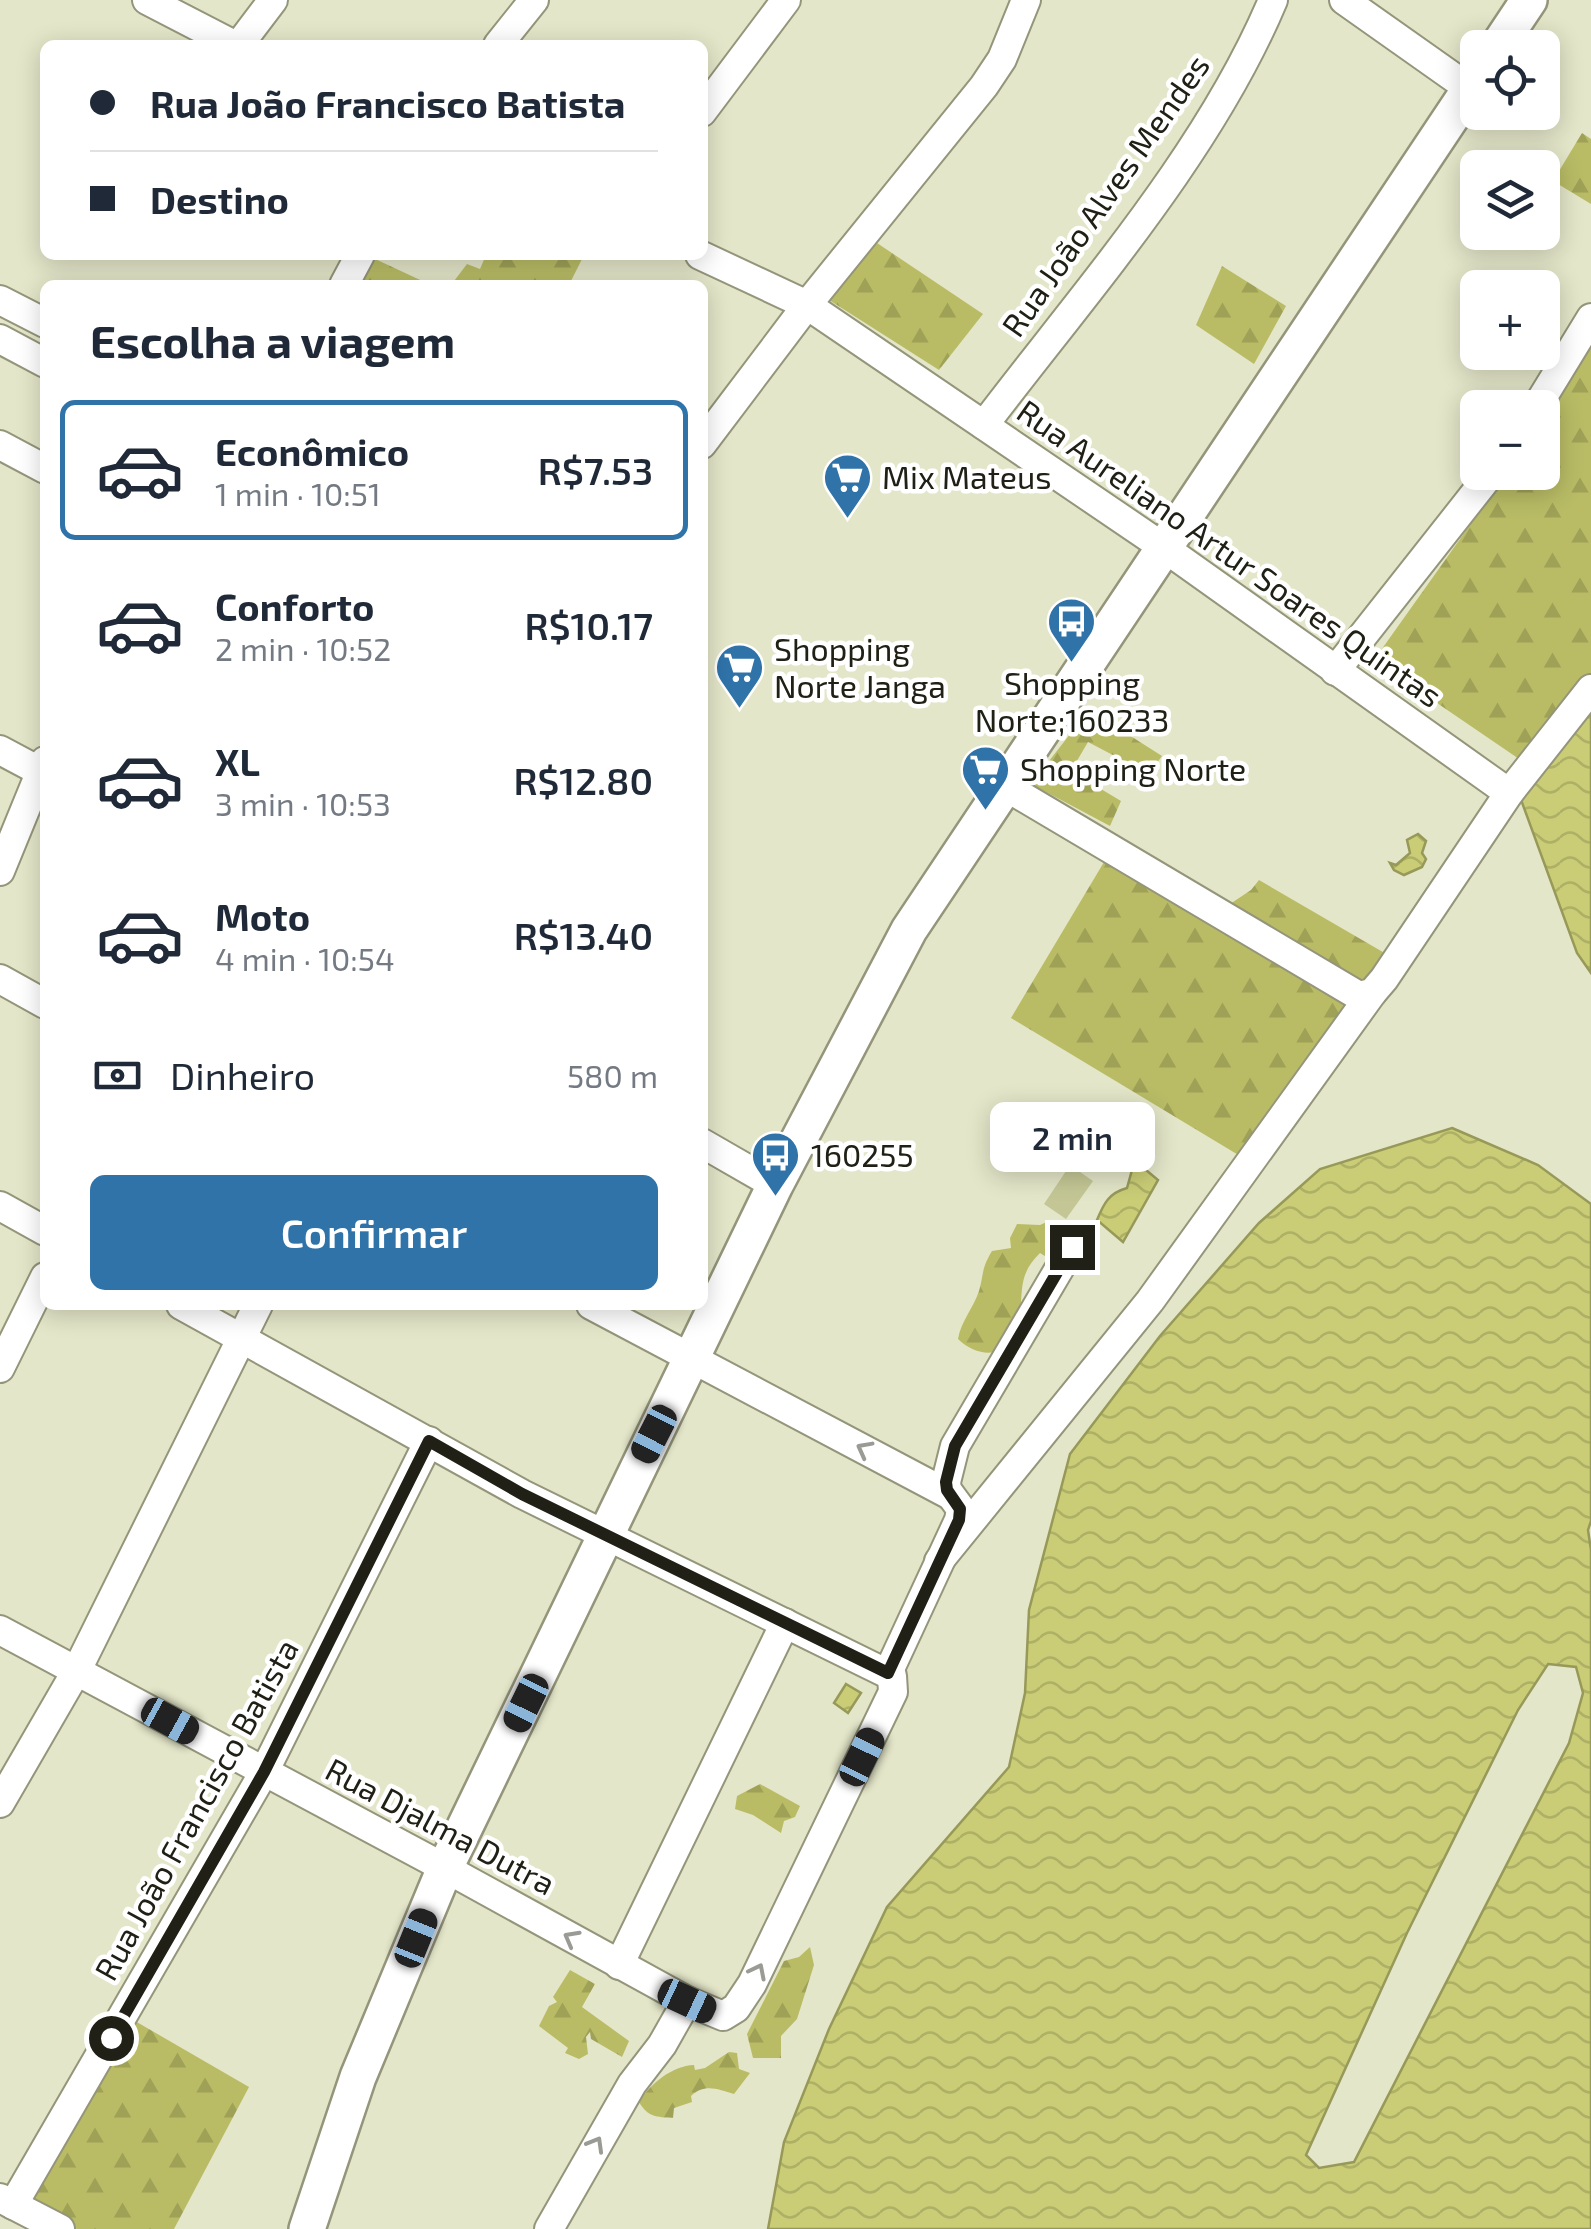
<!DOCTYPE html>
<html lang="pt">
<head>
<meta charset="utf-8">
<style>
	:root { --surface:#fff; --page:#f2f2f3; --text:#1f2937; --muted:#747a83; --line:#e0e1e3; --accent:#2f73a9 }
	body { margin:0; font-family:"Exo 2",sans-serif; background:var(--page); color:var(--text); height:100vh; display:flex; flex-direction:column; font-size:38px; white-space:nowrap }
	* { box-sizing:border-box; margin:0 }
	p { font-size:32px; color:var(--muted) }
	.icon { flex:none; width:55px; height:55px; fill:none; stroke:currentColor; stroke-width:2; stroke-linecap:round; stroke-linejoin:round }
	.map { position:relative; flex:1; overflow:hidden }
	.details { position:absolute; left:40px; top:280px; width:668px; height:1030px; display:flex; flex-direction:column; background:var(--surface); border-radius:15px; box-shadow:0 5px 25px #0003 }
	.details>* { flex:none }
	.top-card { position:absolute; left:40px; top:40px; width:668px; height:220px; border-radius:15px; box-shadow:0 5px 25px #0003; display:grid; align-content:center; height:220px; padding:0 50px; background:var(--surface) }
	.controls { position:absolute; left:1460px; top:30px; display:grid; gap:20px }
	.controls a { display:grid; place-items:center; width:100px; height:100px; border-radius:15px; background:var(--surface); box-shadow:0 5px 25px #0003; font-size:50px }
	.end { position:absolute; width:45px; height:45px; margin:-22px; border:12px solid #202016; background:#fff; box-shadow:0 0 0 5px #fff }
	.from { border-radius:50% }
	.bubble { position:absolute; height:70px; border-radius:15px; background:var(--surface); box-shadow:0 5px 25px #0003; font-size:32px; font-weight:600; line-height:70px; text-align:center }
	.car { position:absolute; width:30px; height:60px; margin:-30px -15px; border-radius:12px; box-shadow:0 0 8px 2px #0007; background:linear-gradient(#222 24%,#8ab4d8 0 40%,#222 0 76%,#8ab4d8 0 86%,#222 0) }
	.top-card b { display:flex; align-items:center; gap:35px; height:95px; font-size:38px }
	.top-card b+b { border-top:2px solid var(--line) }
	.top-card i { width:25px; height:25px; background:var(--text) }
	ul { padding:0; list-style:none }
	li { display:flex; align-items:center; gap:30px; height:140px; margin:0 20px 15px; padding:0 30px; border:5px solid transparent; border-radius:15px }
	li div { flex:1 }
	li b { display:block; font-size:38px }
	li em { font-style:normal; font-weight:600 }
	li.current { border-color:var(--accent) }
	li>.icon { width:90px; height:90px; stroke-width:1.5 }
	h2 { padding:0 50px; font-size:45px; line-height:120px }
	.pay { display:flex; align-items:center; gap:25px; height:110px; padding:0 50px; font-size:38px }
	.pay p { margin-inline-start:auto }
	.primary-button { display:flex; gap:20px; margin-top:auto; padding:20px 50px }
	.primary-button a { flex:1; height:115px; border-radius:15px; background:var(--accent); color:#fff; font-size:40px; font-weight:600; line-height:115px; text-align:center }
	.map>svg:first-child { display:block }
	.forest { fill:url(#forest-firs) }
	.park { fill:#c4c795 }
	.water { fill:url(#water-waves); stroke:#979959; stroke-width:2.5; fill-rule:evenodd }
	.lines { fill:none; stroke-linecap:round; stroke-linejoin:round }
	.minor-casing { stroke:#94957a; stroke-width:32 }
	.major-casing { stroke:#94957a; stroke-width:40 }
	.minor { stroke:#fff; stroke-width:28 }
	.major { stroke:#fff; stroke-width:35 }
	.oneway { stroke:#9b9b96 }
	.route { stroke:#202016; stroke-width:12 }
	.labels { text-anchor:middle; stroke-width:9; stroke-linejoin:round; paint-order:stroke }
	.street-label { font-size:32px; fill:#202016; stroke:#fff }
	.poi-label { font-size:32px; fill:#202016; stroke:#fff; text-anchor:start }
</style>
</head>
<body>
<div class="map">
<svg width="1591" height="2229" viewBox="0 0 1591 2229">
	<defs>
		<pattern id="forest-firs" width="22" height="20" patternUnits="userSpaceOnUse" patternTransform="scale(2.5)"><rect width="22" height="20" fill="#b9bc65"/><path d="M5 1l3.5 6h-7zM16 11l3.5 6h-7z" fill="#9fa157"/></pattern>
		<pattern id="water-waves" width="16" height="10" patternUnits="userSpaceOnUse" patternTransform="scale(2.5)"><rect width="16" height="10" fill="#cacd76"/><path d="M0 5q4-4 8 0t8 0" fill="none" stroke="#adb065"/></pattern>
	</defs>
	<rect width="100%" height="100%" fill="#e4e6c9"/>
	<g class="forest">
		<polygon points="1582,133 1591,139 1591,204 1553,181"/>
		<polygon points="874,241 983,314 939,370 829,300"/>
		<polygon points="486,255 584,255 569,285 451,285 467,264 480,269"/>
		<polygon points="373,258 431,285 357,285"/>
		<polygon points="1222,266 1286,306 1254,364 1196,325"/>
		<polygon points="1591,347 1591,678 1522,761 1374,660 1507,473 1542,472 1543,422"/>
		<polygon points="1085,715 1107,721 1162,756 1149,774 1088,742 1071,771 1121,801 1110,826 1031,784"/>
		<polygon points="1110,852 1361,1016 1250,1162 1011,1018"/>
		<polygon points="1259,880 1388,955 1364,993 1230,904 1251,890"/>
		<path d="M1049,1221L1063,1223L1059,1231L1061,1239L1048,1258L1040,1253C1015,1277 1025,1296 1018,1325C1011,1358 980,1360 958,1339C961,1321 973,1309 979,1291C984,1274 981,1269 992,1251L1011,1248L1010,1238L1017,1224L1040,1225Z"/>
		<polygon points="760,1784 800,1806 795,1817 784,1821 781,1833 753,1815 735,1809 737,1796"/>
		<polygon points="810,1947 814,1965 797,2019 781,2036 781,2058 753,2058 747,2034 784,1961 799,1957"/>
		<polygon points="570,1970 595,1984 582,2007 629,2041 622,2057 591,2039 590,2032 586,2037 588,2054 579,2059 565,2053 568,2048 539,2026 549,2006 557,2002 553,1997"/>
		<polygon points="135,2021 249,2087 174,2229 77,2229 27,2204"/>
		<path d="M729,2052L737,2053L739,2069L750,2073L734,2094C718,2089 704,2083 691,2096L692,2102L674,2108L673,2118C656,2117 648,2117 639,2102C651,2083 672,2066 694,2065L695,2070L705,2068Z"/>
	</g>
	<polygon class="park" points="1070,1165 1093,1181 1066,1219 1044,1204"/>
	<g class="water">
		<polygon points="1591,693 1591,973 1577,953 1520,797"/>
		<polygon points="1418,834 1426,841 1422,853 1426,859 1422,867 1404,875 1394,870 1390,863 1396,865 1410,853 1407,840"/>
		<path d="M1452,1128L1538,1165L1591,1204V1521L1588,1530L1591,1550V2229H768L784,2142L829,2029L887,1907L1009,1767L1025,1693L1029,1610L1070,1454L1160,1336L1259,1223L1320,1169ZM1548,1664L1576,1667L1583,1693L1569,1743L1354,2162L1319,2168L1306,2155L1407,1933L1518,1710Z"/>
		<path d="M1140,1165L1158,1180L1123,1242L1097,1220C1104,1203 1109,1193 1127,1188L1132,1170Z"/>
		<polygon points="846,1684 861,1693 848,1713 834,1703"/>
	</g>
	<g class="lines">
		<defs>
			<g id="minor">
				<polyline points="147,0 234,45"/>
				<polyline points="1344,0 1470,89"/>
				<polyline points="239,45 273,0"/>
				<polyline points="498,45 534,0"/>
				<polyline points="702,112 786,0"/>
				<polyline points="700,255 807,305 1163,547 1509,793"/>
				<polyline points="344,285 360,255"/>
				<polyline points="0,300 45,323"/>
				<polyline points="0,339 45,363"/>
				<polyline points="1536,408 1591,318"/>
				<path d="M984,425C1084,293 1209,153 1273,0"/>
				<polyline points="702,444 807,305 984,86 1002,59 1026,0"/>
				<polyline points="0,445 45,469"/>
				<polyline points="1335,671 1492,472"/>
				<polyline points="0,750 45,774"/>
				<polyline points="1003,785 1359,996 1372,993 1384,979 1509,793 1591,689"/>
				<polyline points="0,871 45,761"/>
				<polyline points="0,979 45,1004"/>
				<polyline points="702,1143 775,1185"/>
				<polyline points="0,1206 45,1231"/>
				<polyline points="591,1305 950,1495"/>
				<polyline points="0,1368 45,1277"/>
				<polyline points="939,1561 1150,1301 1372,993"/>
				<polyline points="0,1630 445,1868 687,2001 723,2016 736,2008 752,1984 893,1692 892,1676 522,1494 181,1305"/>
				<polyline points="888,1673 959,1520 961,1509 947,1490 946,1482 955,1446 1072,1247"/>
				<polyline points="0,1803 77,1670 258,1305"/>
				<polyline points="619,1965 785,1623"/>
				<polyline points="0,2198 60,2229"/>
				<polyline points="13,2205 264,1772 429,1441"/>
				<polyline points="549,2229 632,2084 662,2045 687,2001"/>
			</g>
			<g id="major">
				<polyline points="1497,48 1529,0"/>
				<polyline points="307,2229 358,2077 445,1868 775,1185 909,930 1478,77"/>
			</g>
		</defs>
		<use href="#minor" class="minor-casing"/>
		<use href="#major" class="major-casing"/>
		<use href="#minor" class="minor"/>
		<use href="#major" class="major"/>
	</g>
	<defs><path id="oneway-chevron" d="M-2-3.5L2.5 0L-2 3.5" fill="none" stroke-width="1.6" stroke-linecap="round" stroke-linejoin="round" transform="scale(2.5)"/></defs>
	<g class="oneway">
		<use href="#oneway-chevron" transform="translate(864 1449) rotate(-152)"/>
		<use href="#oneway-chevron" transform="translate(571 1938) rotate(-151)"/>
		<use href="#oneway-chevron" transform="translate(758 1971) rotate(-63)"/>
		<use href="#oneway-chevron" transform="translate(596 2144) rotate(-60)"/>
	</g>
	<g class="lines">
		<polyline class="route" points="111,2038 264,1772 429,1441 522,1494 888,1673 959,1520 960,1509 947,1490 946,1482 955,1446 1072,1247"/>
	</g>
	<defs>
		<symbol id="supermarket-pin" viewBox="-11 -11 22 30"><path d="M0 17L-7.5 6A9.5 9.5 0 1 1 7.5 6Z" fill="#2f73a9" stroke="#fff"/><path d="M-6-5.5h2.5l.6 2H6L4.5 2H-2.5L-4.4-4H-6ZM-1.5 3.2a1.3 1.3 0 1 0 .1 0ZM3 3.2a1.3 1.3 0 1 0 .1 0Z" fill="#fff"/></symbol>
		<symbol id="bus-pin" viewBox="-11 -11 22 30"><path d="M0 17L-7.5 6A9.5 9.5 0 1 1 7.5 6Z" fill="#2f73a9" stroke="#fff"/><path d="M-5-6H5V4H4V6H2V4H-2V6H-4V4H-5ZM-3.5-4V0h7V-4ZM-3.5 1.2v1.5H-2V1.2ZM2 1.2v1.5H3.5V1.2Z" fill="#fff"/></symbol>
	</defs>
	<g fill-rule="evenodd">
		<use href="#supermarket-pin" x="820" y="450" width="55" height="75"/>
		<use href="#bus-pin" x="1044" y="594" width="55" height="75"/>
		<use href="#supermarket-pin" x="712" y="640" width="55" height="75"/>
		<use href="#supermarket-pin" x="958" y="742" width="55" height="75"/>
		<use href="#bus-pin" x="748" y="1128" width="55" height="75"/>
	</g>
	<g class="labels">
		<g class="street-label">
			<text transform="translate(1106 196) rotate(-55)" y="11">Rua João Alves Mendes</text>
			<text transform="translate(1229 554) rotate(35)" y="11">Rua Aureliano Artur Soares Quintas</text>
			<text transform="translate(197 1810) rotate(-61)" y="11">Rua João Francisco Batista</text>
			<text transform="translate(440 1827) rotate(28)" y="11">Rua Djalma Dutra</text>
		</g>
		<g class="poi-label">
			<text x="882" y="489">Mix Mateus</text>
			<text x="774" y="661">Shopping<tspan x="774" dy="37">Norte Janga</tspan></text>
			<text x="1072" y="695" text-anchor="middle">Shopping<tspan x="1072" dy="37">Norte;160233</tspan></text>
			<text x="1020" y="781">Shopping Norte</text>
			<text x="811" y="1167">160255</text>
		</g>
	</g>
</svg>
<div class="controls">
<a><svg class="icon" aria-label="locate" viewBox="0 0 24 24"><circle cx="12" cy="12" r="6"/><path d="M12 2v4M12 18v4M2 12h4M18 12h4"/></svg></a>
<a><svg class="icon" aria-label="layers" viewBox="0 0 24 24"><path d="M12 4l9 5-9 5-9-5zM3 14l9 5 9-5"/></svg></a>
<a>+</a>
<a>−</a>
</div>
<i class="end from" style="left:111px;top:2038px"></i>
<i class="end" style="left:1072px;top:1247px"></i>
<div class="bubble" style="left:990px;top:1102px;width:165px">2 min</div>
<i class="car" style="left:654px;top:1434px;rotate:207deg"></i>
<i class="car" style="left:526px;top:1703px;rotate:206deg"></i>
<i class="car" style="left:170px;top:1721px;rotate:119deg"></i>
<i class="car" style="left:862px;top:1757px;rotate:26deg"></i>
<i class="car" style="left:416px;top:1938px;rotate:22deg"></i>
<i class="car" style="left:687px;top:2001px;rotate:115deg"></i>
<div class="top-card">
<b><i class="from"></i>Rua João Francisco Batista</b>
<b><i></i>Destino</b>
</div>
<section class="details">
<h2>Escolha a viagem</h2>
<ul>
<li class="current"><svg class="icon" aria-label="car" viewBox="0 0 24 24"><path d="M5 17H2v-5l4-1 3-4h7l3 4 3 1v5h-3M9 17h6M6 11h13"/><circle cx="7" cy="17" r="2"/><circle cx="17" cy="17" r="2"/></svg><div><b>Econômico</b><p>1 min · 10:51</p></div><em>R$7.53</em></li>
<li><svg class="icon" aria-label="car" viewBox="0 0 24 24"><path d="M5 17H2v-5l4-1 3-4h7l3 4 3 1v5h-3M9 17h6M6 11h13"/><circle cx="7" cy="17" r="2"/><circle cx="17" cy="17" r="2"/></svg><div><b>Conforto</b><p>2 min · 10:52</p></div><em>R$10.17</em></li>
<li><svg class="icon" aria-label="car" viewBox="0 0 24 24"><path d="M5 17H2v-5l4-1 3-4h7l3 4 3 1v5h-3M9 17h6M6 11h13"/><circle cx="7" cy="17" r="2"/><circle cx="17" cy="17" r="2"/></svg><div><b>XL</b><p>3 min · 10:53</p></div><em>R$12.80</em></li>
<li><svg class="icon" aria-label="car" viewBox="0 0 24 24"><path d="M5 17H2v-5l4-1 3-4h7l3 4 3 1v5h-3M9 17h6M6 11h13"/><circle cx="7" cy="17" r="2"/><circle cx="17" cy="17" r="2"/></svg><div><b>Moto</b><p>4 min · 10:54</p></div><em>R$13.40</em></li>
</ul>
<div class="pay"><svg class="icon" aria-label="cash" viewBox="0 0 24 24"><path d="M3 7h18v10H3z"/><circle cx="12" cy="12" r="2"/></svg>Dinheiro<p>580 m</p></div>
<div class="primary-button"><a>Confirmar</a></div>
</section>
</div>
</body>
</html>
